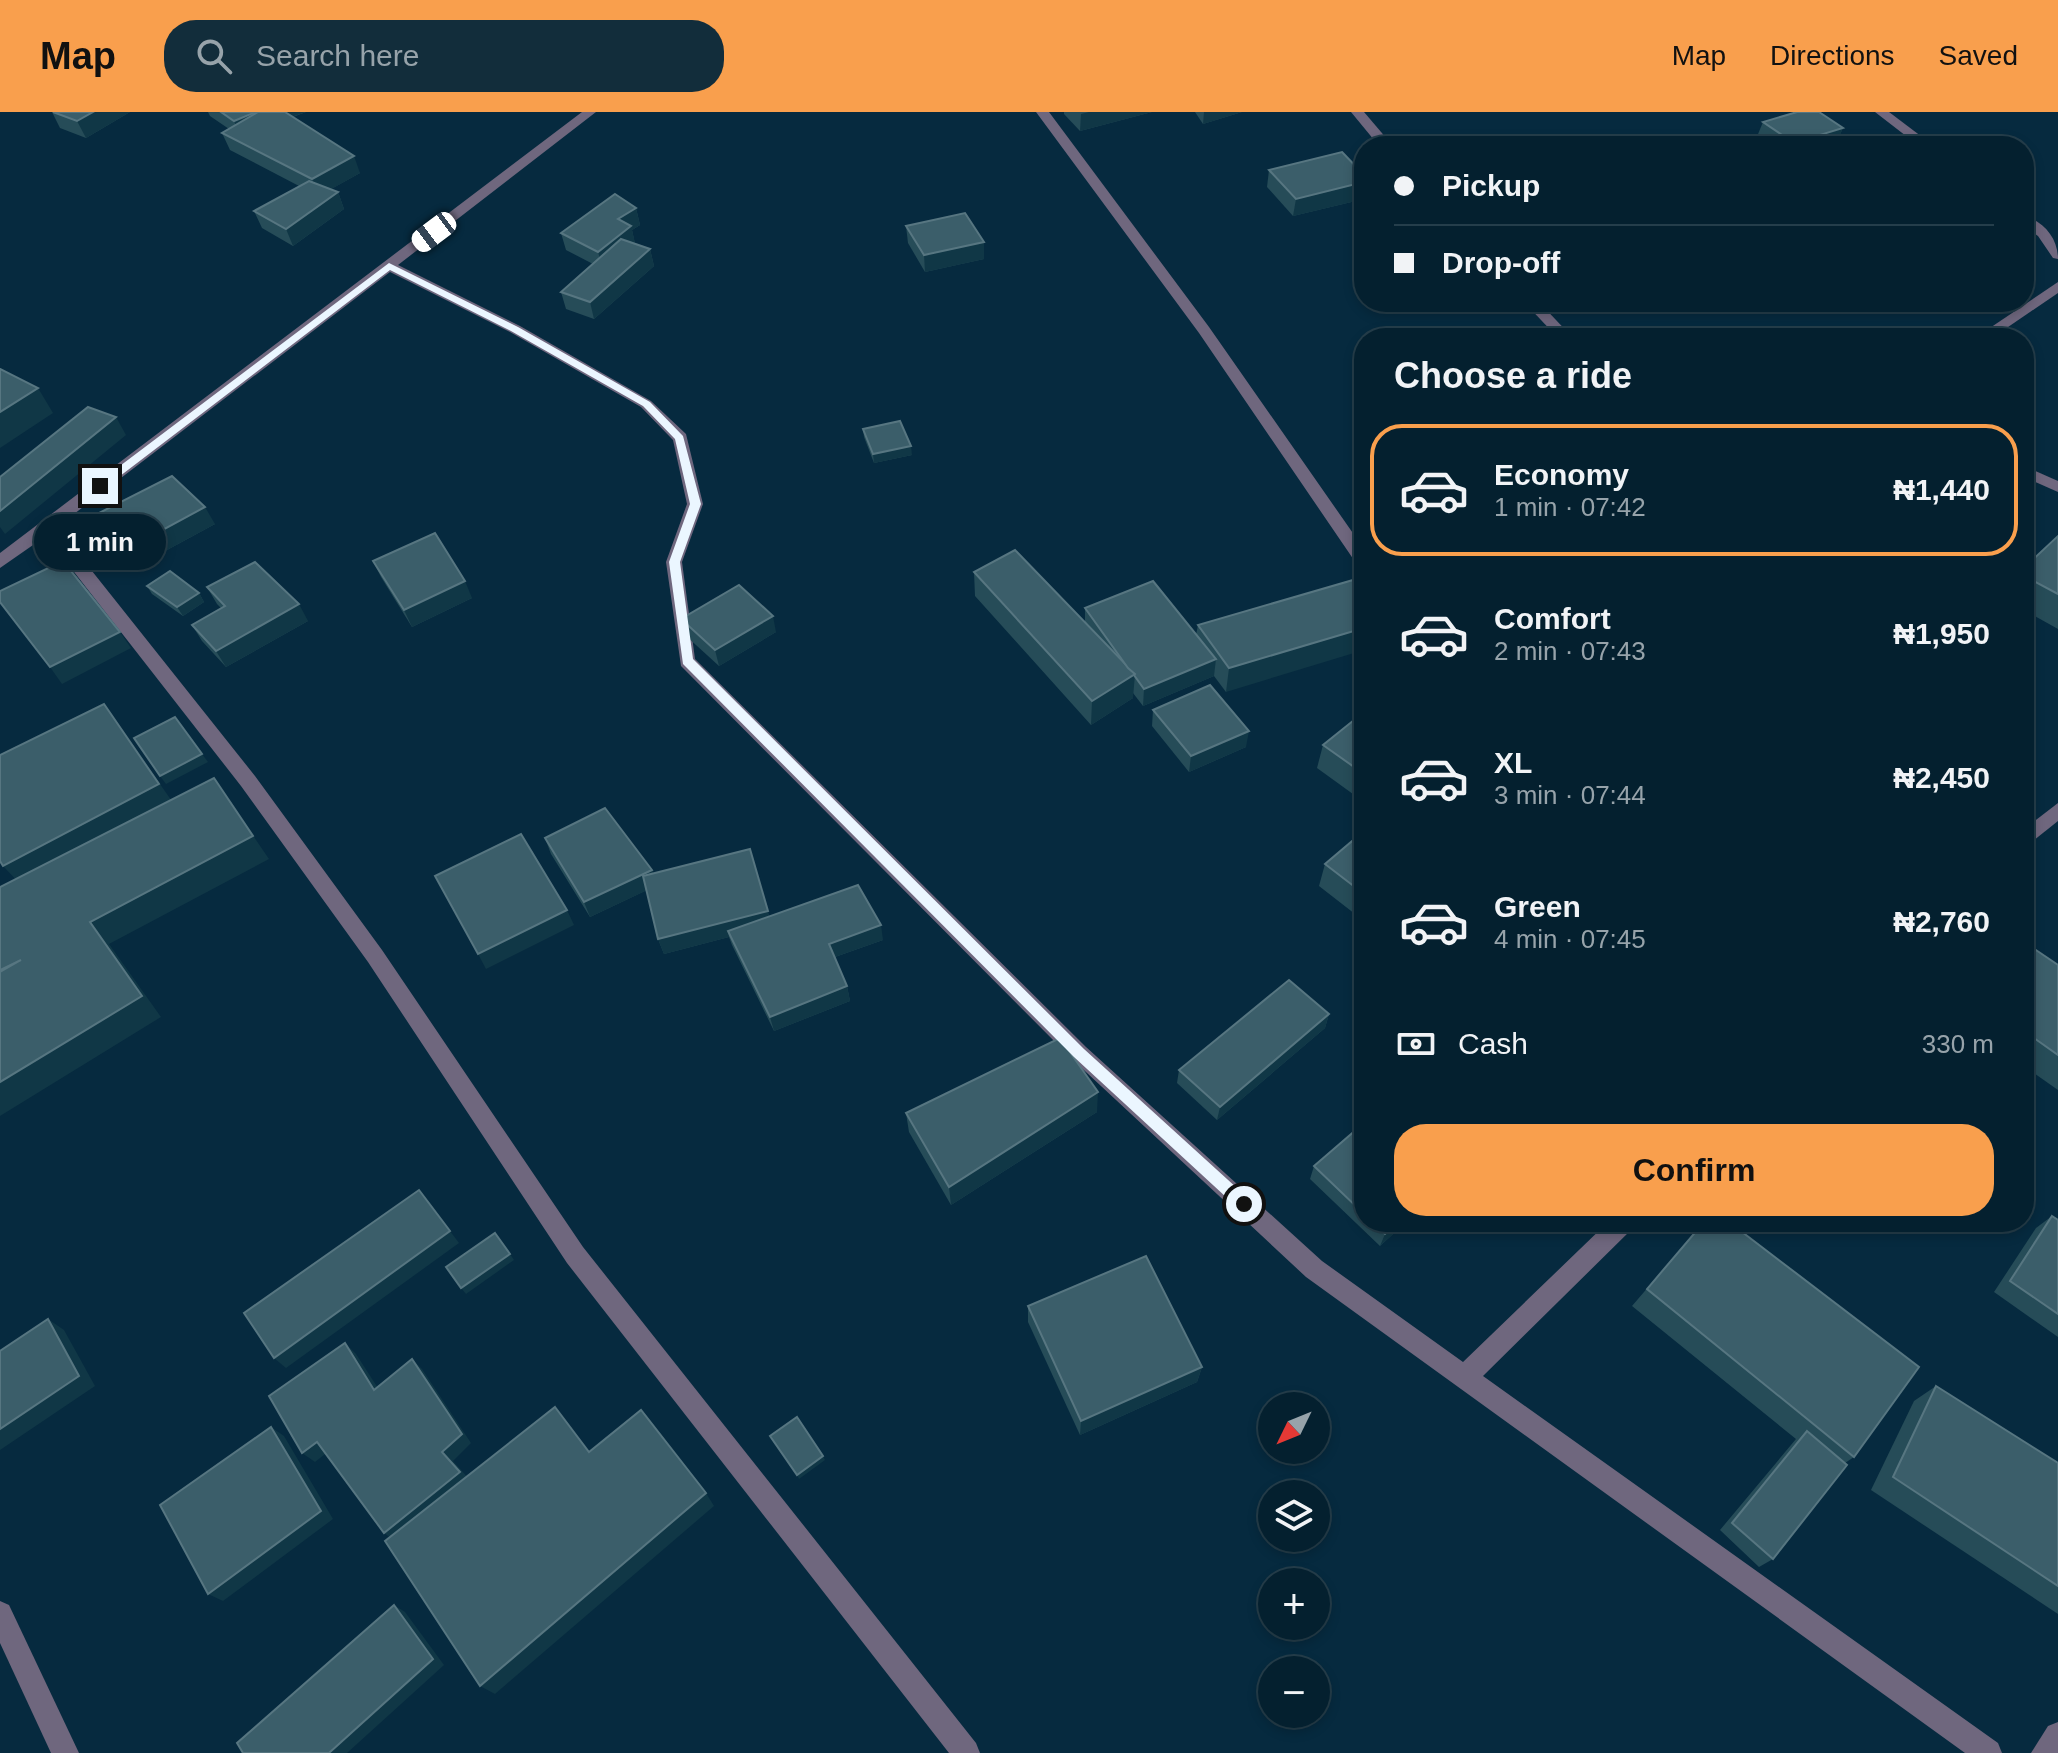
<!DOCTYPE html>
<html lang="en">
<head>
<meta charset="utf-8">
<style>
	:root { --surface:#04202f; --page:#122d3b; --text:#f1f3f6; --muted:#97a3aa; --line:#253e4b; --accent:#f99f4d }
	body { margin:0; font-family:Helvetica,sans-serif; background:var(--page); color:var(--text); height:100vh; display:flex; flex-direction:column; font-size:30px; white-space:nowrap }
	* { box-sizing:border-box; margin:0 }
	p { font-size:26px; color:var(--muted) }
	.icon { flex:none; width:44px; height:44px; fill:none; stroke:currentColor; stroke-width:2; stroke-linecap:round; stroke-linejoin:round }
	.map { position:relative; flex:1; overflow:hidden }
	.drawer { position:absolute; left:1354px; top:216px; width:680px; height:904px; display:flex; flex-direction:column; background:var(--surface); border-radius:32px; box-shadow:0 4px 12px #0003,0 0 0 2px var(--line) }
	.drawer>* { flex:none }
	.hud { position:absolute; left:1354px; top:24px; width:680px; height:176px; border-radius:32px; box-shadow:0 4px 12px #0003,0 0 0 2px var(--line); display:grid; align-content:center; height:176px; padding:0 40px; background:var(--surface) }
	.needle { width:52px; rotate:227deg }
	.buttons { position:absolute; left:1258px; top:1280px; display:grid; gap:16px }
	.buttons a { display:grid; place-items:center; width:72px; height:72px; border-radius:50%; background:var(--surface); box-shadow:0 4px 12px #0003,0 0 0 2px var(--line); font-size:40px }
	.end { position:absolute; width:36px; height:36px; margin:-18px; border:10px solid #ebf6ff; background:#111; box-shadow:0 0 0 4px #111 }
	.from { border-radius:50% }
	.bubble { position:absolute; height:56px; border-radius:28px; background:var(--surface); box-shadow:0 4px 12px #0003,0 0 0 2px var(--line); font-size:26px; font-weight:700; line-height:56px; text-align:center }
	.car { position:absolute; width:24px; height:48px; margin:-24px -12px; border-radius:10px; box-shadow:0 0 6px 2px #0007; background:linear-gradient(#fff 24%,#345 0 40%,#fff 0 76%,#345 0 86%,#fff 0) }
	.hud b { display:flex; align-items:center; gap:28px; height:76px; font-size:30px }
	.hud b+b { border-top:2px solid var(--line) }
	.hud i { width:20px; height:20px; background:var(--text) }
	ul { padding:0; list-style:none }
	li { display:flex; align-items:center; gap:24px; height:132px; margin:0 16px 12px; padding:0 24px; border:4px solid transparent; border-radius:32px }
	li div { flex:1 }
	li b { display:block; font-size:30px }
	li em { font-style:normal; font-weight:700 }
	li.on { border-color:var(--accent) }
	li>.icon { width:72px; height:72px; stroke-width:1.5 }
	h2 { padding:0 40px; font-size:36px; line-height:96px }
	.pay { display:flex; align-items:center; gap:20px; height:88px; padding:0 40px; font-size:30px }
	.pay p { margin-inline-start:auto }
	.button { display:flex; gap:16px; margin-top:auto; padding:16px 40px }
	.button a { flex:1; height:92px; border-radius:32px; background:var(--accent); color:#111; font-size:32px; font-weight:700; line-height:92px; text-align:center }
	header { display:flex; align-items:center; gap:48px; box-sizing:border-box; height:112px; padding:0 40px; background:var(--accent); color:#111 }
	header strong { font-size:38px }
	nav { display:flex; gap:44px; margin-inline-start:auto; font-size:28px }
	.search { width:560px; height:72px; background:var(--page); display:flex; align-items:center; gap:20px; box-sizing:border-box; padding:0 28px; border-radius:32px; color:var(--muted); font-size:30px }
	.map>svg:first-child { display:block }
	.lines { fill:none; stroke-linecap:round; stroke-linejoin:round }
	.minor { fill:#6f677e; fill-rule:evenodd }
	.wall { fill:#264c58 }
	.shaded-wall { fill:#103746 }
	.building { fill:#3b5e6a; stroke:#577681; stroke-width:2 }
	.route { fill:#ebf6ff }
</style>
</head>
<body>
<header>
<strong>Map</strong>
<div class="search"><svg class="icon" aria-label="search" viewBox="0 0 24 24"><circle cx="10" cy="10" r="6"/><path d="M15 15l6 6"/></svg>Search here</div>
<nav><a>Map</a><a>Directions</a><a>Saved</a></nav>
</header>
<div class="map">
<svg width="2058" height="1641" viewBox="0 0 2058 1641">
	<rect width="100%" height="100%" fill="#062a3f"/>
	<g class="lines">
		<g class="minor">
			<polygon points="582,0 596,0 398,153 520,214 651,289 686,322 703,392 682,450 695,547 1086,935 1322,1149 1463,1250 1608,1110 1635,1110 1632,1117 1483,1264 1998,1631 2002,1641 1965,1641 1306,1165 1072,947 681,554 666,450 687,392 673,328 641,295 510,220 390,160 57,415 255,664 382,838 583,1135 976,1631 980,1641 949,1641 567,1151 368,850 241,674 46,424 0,456 0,441"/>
			<polygon points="1036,0 1049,0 1209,215 1364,437 1364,456 1358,454 1199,221"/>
			<polygon points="1351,0 1364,0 1393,34 1379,34"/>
			<polygon points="1875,0 1889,0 1934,34 1919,34"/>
			<path d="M2024,103C2044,110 2058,126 2058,147L2053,146L2038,124L2024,114Z"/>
			<polygon points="2058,170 2058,181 1992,226 1975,226"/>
			<polygon points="1524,190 1539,190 1573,226 1558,226"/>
			<polygon points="2024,354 2058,369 2058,380 2024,365"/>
			<polygon points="2058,691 2058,709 2024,736 2024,717"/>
			<polygon points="0,1489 9,1493 79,1641 51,1641 0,1531"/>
			<polygon points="2058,1610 2058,1641 2031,1641 2048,1614"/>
		</g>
	</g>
	<g class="wall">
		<polygon points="52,0 130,0 86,26 60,16"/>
		<polygon points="208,0 306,0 293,5 360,61 331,77 338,80 344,97 293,134 262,116 254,99 299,74 230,38 222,21 229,17 210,4"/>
		<polygon points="1064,0 1152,0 1080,19 1064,2"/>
		<polygon points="1195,0 1242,0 1203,12"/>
		<polygon points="1763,10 1843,16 1835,33 1831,34 1766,34 1756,27"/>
		<polygon points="1269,58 1364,63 1364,87 1293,104 1267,75"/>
		<polygon points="636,96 640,113 632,118 635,132 650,137 654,154 594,207 566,197 561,180 593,152 566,138 561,121"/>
		<polygon points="906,114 984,147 925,160 908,131"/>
		<polygon points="863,317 912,343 874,351 864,325"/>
		<polygon points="99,401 215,412 143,451 110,418"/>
		<polygon points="2058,424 2058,517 2024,498 2024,456"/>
		<polygon points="373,449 472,486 412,515 381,465"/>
		<polygon points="974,460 1085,510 1085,496 1196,523 1198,513 1360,466 1226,580 1214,564 1143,594 1133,581 1133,586 1091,613 975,484"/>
		<polygon points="147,474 199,481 204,490 183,504 152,482"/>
		<polygon points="207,475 308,509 226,555 202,529 192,513 221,496 217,492"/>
		<polygon points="681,507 776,520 719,554 685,523"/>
		<polygon points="1153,598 1246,635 1189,660 1152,614"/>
		<polygon points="1364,600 1364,690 1317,656 1323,633"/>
		<polygon points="1364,719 1364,809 1319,774 1325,752"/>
		<polygon points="545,726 652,758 653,761 769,804 883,828 835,845 847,874 850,889 774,919 732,833 729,825 664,842 658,827 647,778 590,805 551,742"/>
		<polygon points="2024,830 2058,853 2058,978 2024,954"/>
		<polygon points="1329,902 1325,916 1217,1008 1177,971 1179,958"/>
		<polygon points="1097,1000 951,1093 909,1020 906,1001"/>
		<polygon points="1364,1011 1364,1110 1406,1110 1380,1134 1310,1067 1314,1054"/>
		<polygon points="2052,1104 2058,1108 2058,1225 1994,1180 2036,1116"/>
		<polygon points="1704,1110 1854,1345 1845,1351 1773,1447 1759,1455 1720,1418 1796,1327 1632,1194"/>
		<polygon points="1028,1194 1202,1255 1197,1270 1080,1323 1028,1210"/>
		<polygon points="1936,1274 2058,1351 2058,1502 1871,1378 1914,1289"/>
	</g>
	<g class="shaded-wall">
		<polygon points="93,0 130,0 86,26 77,9"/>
		<polygon points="256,0 272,13 241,26 234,9"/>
		<polygon points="276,0 306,0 280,9"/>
		<polygon points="1089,0 1152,0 1080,19 1081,2"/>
		<polygon points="1204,0 1242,0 1203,12"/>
		<polygon points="1843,16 1835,33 1831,34 1793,34 1794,31"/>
		<polygon points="354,44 360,61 319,84 312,67"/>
		<polygon points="1364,70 1364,87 1293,104 1296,87"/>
		<polygon points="338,80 344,97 293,134 286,117"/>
		<polygon points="636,96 640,113 632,118 635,131 603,157 598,140 618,107"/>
		<polygon points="984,130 984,147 925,160 924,143"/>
		<polygon points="650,137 654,154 594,207 590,190"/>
		<polygon points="38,276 53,301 0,336 0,300"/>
		<polygon points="116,305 126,323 5,422 0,415 0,399"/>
		<polygon points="911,334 912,343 874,351 873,342"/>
		<polygon points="205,395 215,412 143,451 133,434"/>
		<polygon points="465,469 472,486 412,515 404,498"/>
		<polygon points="199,481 204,490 183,504 177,495"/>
		<polygon points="299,492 308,509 226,555 216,539"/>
		<polygon points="773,504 776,520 719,554 715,538"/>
		<polygon points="1364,516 1364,538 1226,580 1229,556"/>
		<polygon points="120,520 131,536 62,572 50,555"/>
		<polygon points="1216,547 1214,564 1143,594 1144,577"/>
		<polygon points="1135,562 1133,586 1091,613 1092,589"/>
		<polygon points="104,592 176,695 24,776 3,754"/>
		<polygon points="1249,619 1246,635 1189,660 1191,644"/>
		<polygon points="202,642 208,650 166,672 160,664"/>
		<polygon points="214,666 269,747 109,832 161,905 0,1004 0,970 90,810"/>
		<polygon points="652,758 658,773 590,805 584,790"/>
		<polygon points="567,798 574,813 486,857 478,842"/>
		<polygon points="768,799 772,814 728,819 729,825 664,842 658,827"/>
		<polygon points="881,813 883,828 832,846 829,832"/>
		<polygon points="847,874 850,889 774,919 770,905"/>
		<polygon points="1329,902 1325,916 1217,1008 1220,995"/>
		<polygon points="1098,980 1097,1000 951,1093 949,1075"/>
		<polygon points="419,1078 459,1131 286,1256 274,1246"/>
		<polygon points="1399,1110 1406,1110 1380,1134 1385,1122"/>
		<polygon points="510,1142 514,1148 466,1182 461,1176"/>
		<polygon points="48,1207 64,1218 95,1274 0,1338 0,1317"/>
		<polygon points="345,1231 356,1242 385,1287 374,1278"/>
		<polygon points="412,1247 422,1257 471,1331 453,1349 470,1368 395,1429 384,1421 442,1340"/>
		<polygon points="1202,1255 1197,1270 1080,1323 1081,1309"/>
		<polygon points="271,1315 284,1324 333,1407 223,1489 208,1482"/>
		<polygon points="317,1330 329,1339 315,1350 302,1341"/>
		<polygon points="823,1344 825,1348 799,1367 797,1363"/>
		<polygon points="706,1381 714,1394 495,1582 480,1574"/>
		<polygon points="394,1493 405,1500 444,1553 347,1641 329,1641"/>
	</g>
	<g class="building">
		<polygon points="53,0 93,0 77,9"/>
		<polygon points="221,0 256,0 234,9"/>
		<polygon points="258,0 285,0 354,44 312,67 222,21"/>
		<polygon points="1797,0 1819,0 1843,16 1794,31 1763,10"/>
		<polygon points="1342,40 1364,63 1364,70 1296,87 1269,58"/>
		<polygon points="309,69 338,80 286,117 254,99"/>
		<polygon points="615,82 636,96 618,107 631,114 598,140 561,121"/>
		<polygon points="965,101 984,130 924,143 906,114"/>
		<polygon points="621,127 650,137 590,190 561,180"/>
		<polygon points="0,257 38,276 0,300"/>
		<polygon points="88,295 116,305 0,399 0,365"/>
		<polygon points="900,309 911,334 873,342 863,317"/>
		<polygon points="172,364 205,395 133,434 99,401"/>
		<polygon points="435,421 465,469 404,498 373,449"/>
		<polygon points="2058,424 2058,482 2024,464 2024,456"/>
		<polygon points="1015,438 1135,562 1092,589 974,460"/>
		<polygon points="63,449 120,520 50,555 0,490 0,479"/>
		<polygon points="255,450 299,492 216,539 192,513 225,494 207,475"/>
		<polygon points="170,459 199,481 177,495 147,474"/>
		<polygon points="1360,466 1364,471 1364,516 1229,556 1198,513"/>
		<polygon points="1153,469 1216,547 1144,577 1134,563 1135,562 1128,556 1085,496"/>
		<polygon points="739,473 773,504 715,538 681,507"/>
		<polygon points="1210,573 1249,619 1191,644 1153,598"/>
		<polygon points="104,592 159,672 3,754 0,749 0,643"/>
		<polygon points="1364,600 1364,662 1323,633"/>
		<polygon points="175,605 202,642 160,664 134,626"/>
		<polygon points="214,666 253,724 90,810 142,884 0,970 0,860 21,848 0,858 0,775"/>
		<polygon points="605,696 652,758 584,790 545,726"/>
		<polygon points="1364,719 1364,782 1325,752"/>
		<polygon points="521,722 567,798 478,842 435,764"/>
		<polygon points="750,737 768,799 658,827 643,764"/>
		<polygon points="858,773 881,813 829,832 847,874 770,905 728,819"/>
		<polygon points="2024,830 2058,853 2058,943 2024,919"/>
		<polygon points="1289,868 1329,902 1220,995 1179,958"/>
		<polygon points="1060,926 1098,980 949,1075 906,1001"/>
		<polygon points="1364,1011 1364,1102 1314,1054"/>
		<polygon points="419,1078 450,1119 274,1246 244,1201"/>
		<polygon points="2052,1104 2058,1108 2058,1202 2010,1169"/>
		<polygon points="1372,1110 1399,1110 1385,1122"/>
		<polygon points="1704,1110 1729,1110 1919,1255 1854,1345 1647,1177"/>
		<polygon points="495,1121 510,1142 461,1176 446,1155"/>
		<polygon points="1146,1144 1202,1255 1081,1309 1028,1194"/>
		<polygon points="48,1207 79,1264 0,1317 0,1239"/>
		<polygon points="345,1231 374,1278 412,1247 462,1322 442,1340 460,1360 384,1421 317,1330 302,1341 269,1284"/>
		<polygon points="1936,1274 2058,1351 2058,1474 1893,1365"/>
		<polygon points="555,1295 589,1340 641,1298 706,1381 480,1574 385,1429"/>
		<polygon points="797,1305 823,1344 797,1363 770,1324"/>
		<polygon points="271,1315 321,1399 208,1482 160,1393"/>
		<polygon points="1807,1319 1847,1353 1773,1447 1732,1411"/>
		<polygon points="394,1493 433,1547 329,1641 243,1641 237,1631"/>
	</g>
	<polygon class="route" points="389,151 518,215 650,290 683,324 701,392 680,450 693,547 1084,937 1249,1087 1249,1097 1239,1097 1074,945 683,552 669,450 690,392 675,327 643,294 511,219 390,158 103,377 96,377 96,372"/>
</svg>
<div class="buttons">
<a><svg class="needle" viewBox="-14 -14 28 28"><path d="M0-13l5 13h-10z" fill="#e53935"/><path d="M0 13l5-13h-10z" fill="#97a3aa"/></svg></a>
<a><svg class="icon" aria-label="layers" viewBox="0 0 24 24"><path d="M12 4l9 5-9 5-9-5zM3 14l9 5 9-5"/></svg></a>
<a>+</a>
<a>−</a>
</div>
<i class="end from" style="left:1244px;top:1092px"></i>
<i class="end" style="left:100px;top:374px"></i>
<div class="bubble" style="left:34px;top:402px;width:132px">1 min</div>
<i class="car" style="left:434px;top:120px;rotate:233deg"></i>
<div class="hud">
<b><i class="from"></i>Pickup</b>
<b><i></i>Drop-off</b>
</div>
<section class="drawer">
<h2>Choose a ride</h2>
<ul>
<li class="on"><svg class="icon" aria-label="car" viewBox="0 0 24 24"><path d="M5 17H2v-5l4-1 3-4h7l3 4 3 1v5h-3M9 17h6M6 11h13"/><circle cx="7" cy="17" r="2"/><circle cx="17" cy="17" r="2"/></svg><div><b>Economy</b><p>1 min · 07:42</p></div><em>₦1,440</em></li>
<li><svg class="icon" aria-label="car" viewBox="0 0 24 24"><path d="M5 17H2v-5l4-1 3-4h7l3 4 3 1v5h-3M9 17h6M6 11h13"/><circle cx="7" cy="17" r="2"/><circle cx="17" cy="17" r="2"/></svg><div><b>Comfort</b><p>2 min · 07:43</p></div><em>₦1,950</em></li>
<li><svg class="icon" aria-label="car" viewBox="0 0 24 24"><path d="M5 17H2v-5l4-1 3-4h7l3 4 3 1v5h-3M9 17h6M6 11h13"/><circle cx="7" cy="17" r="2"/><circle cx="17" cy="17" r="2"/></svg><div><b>XL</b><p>3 min · 07:44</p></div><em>₦2,450</em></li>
<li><svg class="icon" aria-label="car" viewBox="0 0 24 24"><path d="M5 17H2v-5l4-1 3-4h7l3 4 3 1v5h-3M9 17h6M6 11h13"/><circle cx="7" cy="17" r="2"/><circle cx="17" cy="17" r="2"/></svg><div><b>Green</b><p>4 min · 07:45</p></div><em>₦2,760</em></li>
</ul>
<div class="pay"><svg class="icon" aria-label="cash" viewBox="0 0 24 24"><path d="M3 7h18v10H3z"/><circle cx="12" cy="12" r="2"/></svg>Cash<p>330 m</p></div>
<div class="button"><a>Confirm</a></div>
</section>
</div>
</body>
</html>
